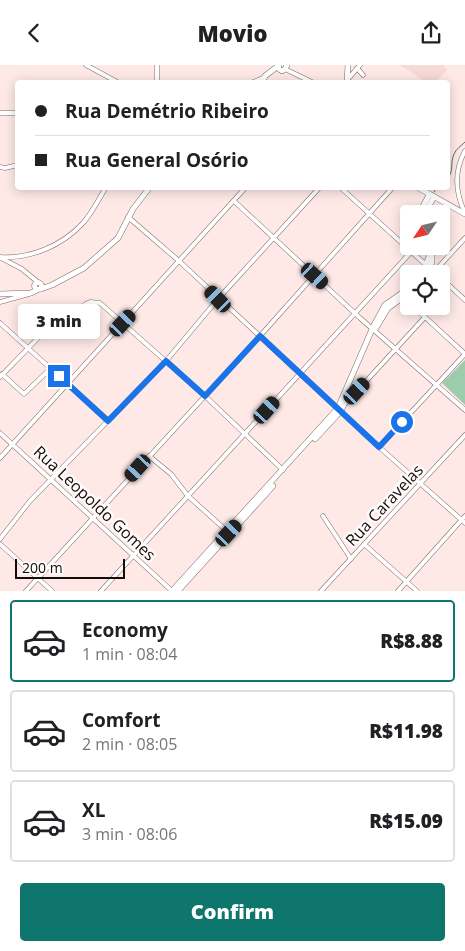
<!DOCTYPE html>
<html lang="en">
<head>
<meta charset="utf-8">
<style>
	:root { --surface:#fff; --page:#f6f6f6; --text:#202124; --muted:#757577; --line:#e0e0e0; --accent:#0f766e }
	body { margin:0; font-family:"Open Sans",sans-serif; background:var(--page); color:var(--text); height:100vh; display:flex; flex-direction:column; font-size:19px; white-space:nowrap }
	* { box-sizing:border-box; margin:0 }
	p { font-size:16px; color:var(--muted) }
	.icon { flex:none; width:28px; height:28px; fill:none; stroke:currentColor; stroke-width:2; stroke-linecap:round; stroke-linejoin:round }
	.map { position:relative; height:526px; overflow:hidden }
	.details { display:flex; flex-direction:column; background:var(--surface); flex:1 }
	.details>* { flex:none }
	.top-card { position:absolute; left:15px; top:15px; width:435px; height:110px; border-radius:5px; box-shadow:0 2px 12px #0003; display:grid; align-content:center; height:110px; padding:0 20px; background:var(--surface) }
	.needle { width:32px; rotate:235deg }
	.controls { position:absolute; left:400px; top:140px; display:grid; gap:10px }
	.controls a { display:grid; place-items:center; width:50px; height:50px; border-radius:5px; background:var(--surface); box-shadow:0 2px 12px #0003; font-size:25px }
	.scale { position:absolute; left:15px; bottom:12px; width:110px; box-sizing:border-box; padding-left:5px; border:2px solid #120c0b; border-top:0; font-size:14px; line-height:18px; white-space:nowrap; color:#120c0b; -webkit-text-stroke:4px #fffbfa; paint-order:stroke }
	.end { position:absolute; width:22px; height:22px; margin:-11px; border:6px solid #1a73e8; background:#fff; box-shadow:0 0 0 2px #fff }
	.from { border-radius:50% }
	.bubble { position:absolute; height:35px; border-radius:5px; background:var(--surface); box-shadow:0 2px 12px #0003; font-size:16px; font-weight:800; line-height:35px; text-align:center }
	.car { position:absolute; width:15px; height:30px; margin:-15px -8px; border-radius:6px; box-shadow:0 0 4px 1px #0007; background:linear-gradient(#222 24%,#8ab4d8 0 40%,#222 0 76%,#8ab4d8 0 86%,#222 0) }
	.top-card b { display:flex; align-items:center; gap:18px; height:48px; font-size:19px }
	.top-card b+b { border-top:1px solid var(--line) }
	.top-card i { width:12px; height:12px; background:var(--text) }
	ul { padding:9px 0 0; list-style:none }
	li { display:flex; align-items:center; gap:15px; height:82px; margin:0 10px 8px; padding:0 10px; border:2px solid var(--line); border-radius:5px }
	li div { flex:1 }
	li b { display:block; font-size:19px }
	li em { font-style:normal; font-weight:800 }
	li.active { border-color:var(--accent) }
	li>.icon { width:45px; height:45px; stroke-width:1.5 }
	.action { display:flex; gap:10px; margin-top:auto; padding:10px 20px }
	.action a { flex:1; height:58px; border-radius:5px; background:var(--accent); color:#fff; font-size:20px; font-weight:800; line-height:58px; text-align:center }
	header { display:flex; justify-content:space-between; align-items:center; height:65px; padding:0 20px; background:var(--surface); font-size:22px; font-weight:800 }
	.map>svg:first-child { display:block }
	.built { fill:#f6dad6 }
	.green { fill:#9ccbad }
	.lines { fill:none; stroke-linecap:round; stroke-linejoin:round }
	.stream { stroke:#54735e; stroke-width:1 }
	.street-casing { stroke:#7e6c6a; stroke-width:5 }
	.secondary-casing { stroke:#7e6c6a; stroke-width:6 }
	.street { stroke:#fff; stroke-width:4 }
	.secondary { stroke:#fff; stroke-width:5 }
	.route { stroke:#1a73e8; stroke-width:6 }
	.labels { text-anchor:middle; stroke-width:5; stroke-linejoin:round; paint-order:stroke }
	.street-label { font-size:16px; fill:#120c0b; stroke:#fffbfa }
</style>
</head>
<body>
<header><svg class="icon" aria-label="back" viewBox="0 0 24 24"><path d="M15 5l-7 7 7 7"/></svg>Movio<svg class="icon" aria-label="share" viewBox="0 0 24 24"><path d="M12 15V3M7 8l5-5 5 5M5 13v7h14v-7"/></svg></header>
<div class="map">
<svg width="465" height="526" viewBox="0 0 465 526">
	<rect width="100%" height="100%" fill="#fee9e6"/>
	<polygon class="built" points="400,0 444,0 447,5 435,17 426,17"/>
	<polygon class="green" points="465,295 465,340 442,318"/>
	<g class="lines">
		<g class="stream">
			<path d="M448,113C454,106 450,98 454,89C456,84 461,81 465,77"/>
			<polyline points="434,127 437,122"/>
		</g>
		<defs>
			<g id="street">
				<polyline points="86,0 119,18"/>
				<polyline points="157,0 157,18"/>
				<polyline points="357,3 363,10"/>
				<polyline points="285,4 314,18"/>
				<polyline points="348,14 360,0"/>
				<polyline points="251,18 265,12"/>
				<polyline points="0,48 18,48"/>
				<path d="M465,86C454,106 455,127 465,148"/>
				<polyline points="0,102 5,103 18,100"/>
				<polyline points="340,122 436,209"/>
				<polyline points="234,136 360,253 465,345"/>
				<polyline points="128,152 179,196 379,382 465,458"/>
				<path d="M0,192C30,194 62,181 83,158C92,148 99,134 106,122"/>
				<polyline points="1,193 22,204 39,218"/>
				<polyline points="434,207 465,173"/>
				<polyline points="441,213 465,235"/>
				<polyline points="401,230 409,237"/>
				<polyline points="0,237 29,229"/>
				<polyline points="413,241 465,289"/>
				<polyline points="0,258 108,355"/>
				<polyline points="2,309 24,329 51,303"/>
				<polyline points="0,312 39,272 64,253 86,239 90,237 100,238 205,331 283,405"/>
				<polyline points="347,337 425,252"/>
				<polyline points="0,368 172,526"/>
				<polyline points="379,382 465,289"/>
				<polyline points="149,391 171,409 188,431 228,467"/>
				<polyline points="0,393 246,122"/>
				<polyline points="323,451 351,494"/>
				<polyline points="0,474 30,436 166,296 218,234 320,122"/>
				<polyline points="0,479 52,526"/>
				<polyline points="365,480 417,526"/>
				<polyline points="26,526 260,271 393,122"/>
				<polyline points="101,526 411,187"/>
				<polyline points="321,526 465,370"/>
				<polyline points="398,526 465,451"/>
			</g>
			<g id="secondary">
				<polyline points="278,0 279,4 282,6 285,4 287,0"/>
				<polyline points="262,18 265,11 278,1"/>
				<polyline points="347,18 348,0"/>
				<polyline points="417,122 465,149"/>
				<polyline points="419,149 429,130"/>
				<polyline points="424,149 434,132"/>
				<polyline points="422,209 429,192 428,181"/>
				<polyline points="427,209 432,197 432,181"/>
				<circle cx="38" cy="221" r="3.5"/>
				<polyline points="41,224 52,220 84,203 118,173 133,144 150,122"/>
				<polyline points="0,229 31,228 37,225"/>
				<polyline points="376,263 388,243 409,228"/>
				<polyline points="315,374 341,346 349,329"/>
				<polyline points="172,526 338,343 373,262 385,240 409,223"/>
				<polyline points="178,526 273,421"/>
			</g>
		</defs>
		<use href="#street" class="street-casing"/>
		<use href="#secondary" class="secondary-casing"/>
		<use href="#street" class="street"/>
		<use href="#secondary" class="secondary"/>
	</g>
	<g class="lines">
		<polyline class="route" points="59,311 108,356 166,296 205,331 260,271 379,382 402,357"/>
	</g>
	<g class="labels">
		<g class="street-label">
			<text transform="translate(95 438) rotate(43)" y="6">Rua Leopoldo Gomes</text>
			<text transform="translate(384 440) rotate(-47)" y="6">Rua Caravelas</text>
		</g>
	</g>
</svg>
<div class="controls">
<a><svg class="needle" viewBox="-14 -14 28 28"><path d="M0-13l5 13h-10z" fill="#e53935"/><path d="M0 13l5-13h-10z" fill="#757577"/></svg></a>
<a><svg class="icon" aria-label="locate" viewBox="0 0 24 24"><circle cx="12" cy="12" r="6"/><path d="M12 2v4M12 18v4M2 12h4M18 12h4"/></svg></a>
</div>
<div class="scale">200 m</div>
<i class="end from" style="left:402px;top:357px"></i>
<i class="end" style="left:59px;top:311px"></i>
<div class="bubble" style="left:18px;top:239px;width:82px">3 min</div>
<i class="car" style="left:315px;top:211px;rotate:132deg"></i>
<i class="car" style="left:218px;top:234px;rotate:316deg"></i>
<i class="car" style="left:123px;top:258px;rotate:43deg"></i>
<i class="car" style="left:357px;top:326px;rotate:43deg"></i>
<i class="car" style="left:267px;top:345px;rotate:42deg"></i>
<i class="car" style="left:138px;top:403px;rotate:222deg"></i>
<i class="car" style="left:229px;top:468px;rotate:43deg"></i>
<div class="top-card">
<b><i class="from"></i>Rua Demétrio Ribeiro</b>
<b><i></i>Rua General Osório</b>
</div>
</div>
<section class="details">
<ul>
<li class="active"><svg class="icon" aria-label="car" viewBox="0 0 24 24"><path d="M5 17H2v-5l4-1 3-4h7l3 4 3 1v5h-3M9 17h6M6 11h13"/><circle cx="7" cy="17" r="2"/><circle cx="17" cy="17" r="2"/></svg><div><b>Economy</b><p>1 min · 08:04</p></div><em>R$8.88</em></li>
<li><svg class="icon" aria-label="car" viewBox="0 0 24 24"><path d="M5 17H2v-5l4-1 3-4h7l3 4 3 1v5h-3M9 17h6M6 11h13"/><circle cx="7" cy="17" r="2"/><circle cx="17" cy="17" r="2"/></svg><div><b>Comfort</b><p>2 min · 08:05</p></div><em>R$11.98</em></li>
<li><svg class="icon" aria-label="car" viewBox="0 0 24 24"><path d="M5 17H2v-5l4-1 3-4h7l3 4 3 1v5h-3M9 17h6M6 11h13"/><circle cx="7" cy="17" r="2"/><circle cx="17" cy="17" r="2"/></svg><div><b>XL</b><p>3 min · 08:06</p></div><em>R$15.09</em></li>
</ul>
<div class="action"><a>Confirm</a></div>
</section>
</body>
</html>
